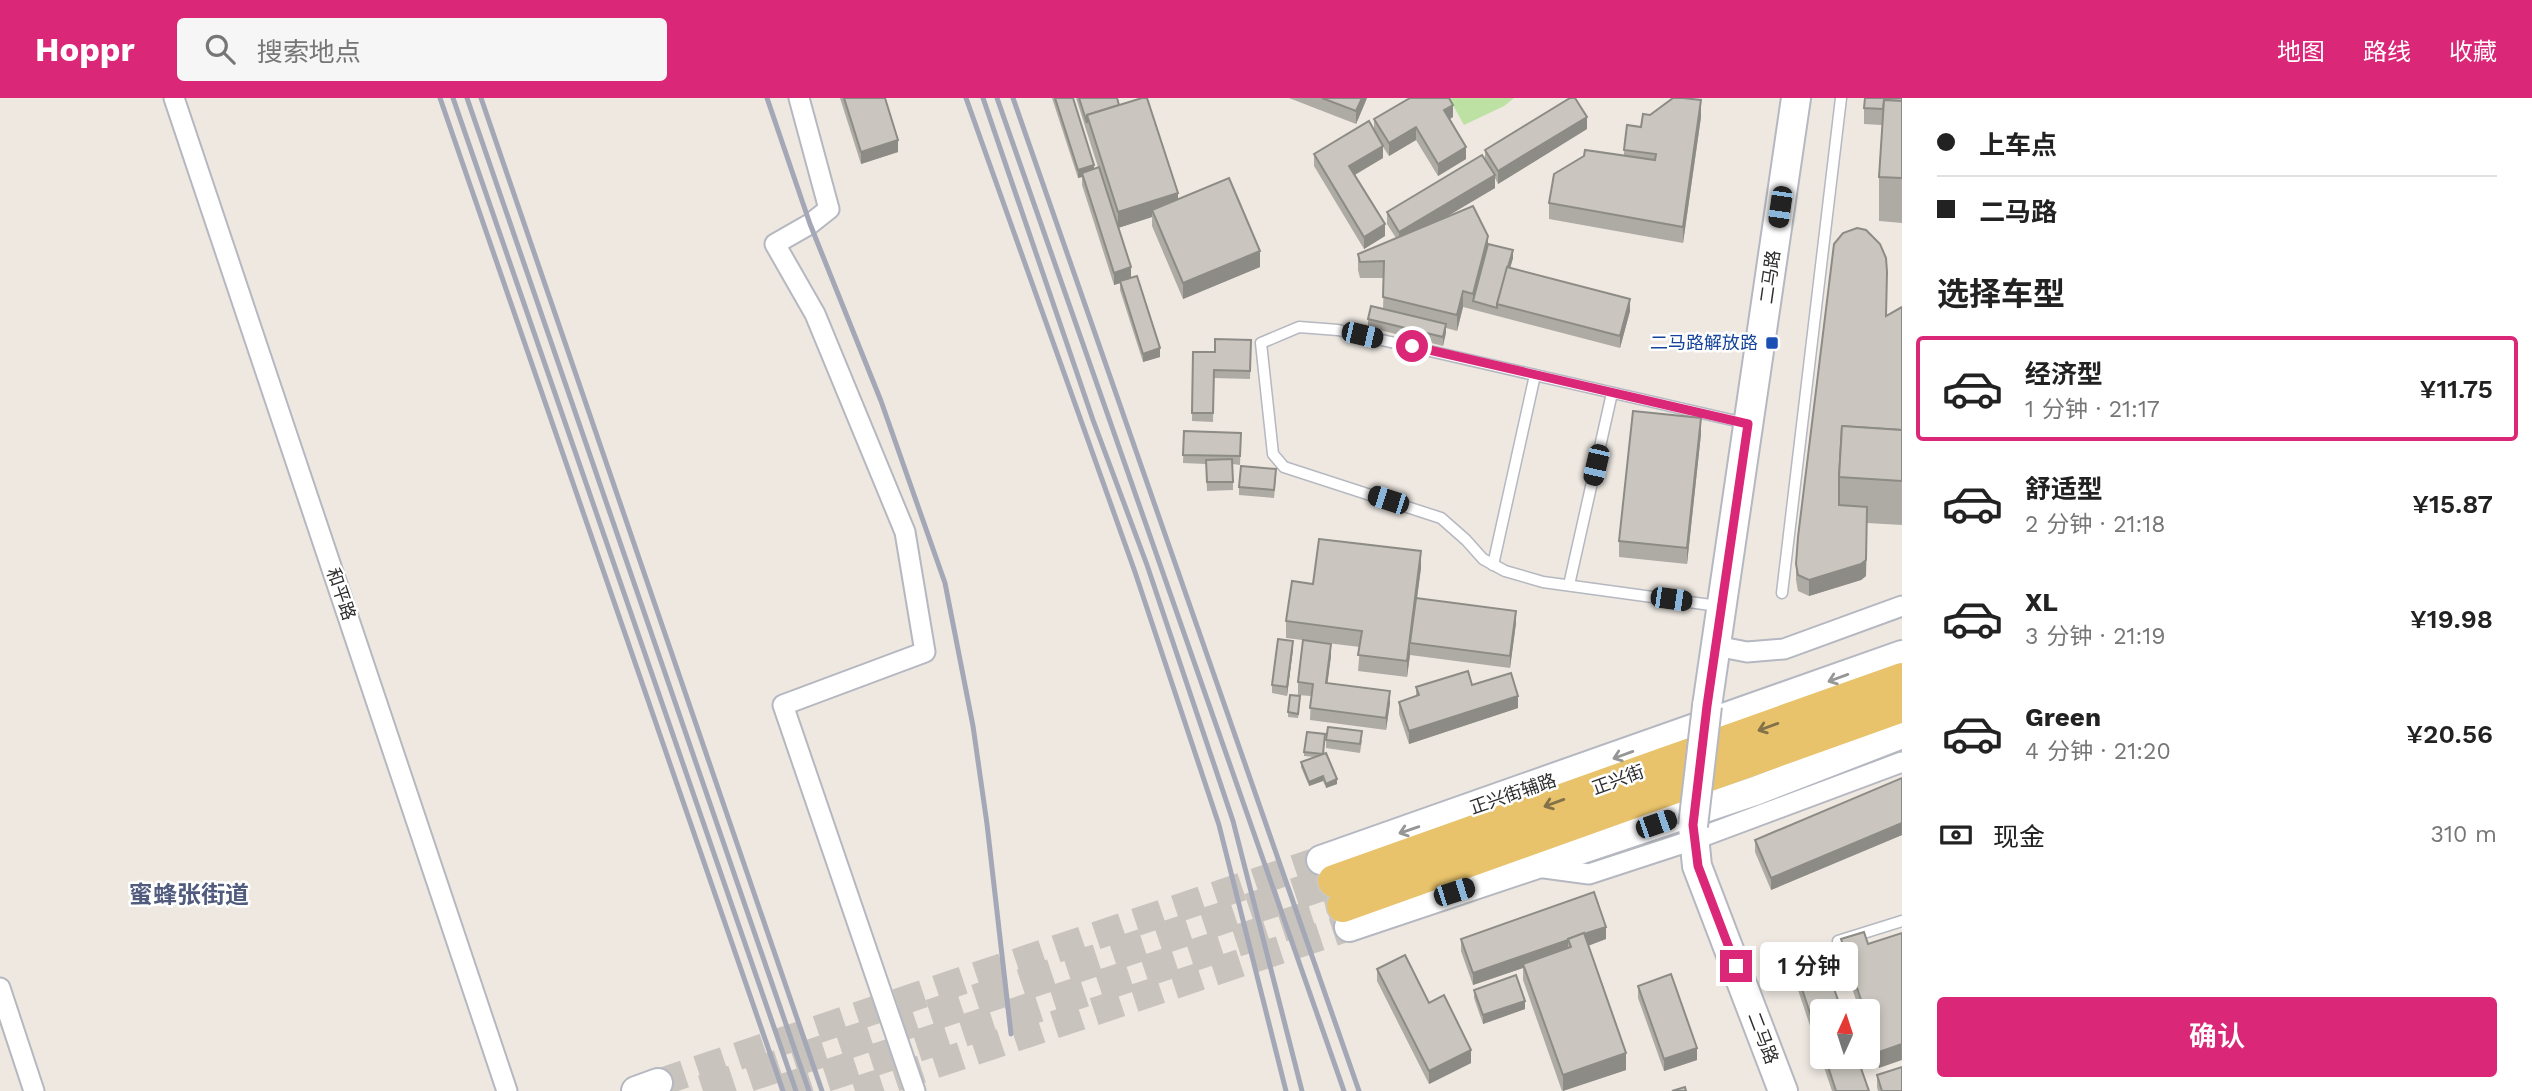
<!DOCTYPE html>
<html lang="zh">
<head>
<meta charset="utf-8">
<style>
	:root { --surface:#fff; --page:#f6f6f6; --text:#222; --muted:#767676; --line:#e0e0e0; --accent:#db2777 }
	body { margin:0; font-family:"Work Sans","Noto Sans SC",sans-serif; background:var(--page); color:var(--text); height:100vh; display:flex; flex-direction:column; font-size:26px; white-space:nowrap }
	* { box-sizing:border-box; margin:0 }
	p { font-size:23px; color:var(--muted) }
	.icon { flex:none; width:38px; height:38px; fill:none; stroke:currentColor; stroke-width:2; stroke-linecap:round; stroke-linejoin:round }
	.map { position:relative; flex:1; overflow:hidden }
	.side { display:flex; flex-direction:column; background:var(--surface); width:630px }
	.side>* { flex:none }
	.hud { display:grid; align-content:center; height:154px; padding:0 35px; background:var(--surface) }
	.needle { width:46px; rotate:3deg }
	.buttons { position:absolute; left:1810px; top:901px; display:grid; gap:14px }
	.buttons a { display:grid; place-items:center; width:70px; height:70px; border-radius:7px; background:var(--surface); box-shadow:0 4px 10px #0003; font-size:35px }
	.end { position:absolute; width:32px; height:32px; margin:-16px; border:9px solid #db2777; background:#fff; box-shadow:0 0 0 4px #fff }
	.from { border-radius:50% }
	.bubble { position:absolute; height:49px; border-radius:7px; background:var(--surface); box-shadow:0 4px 10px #0003; font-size:23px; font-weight:600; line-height:49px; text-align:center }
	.car { position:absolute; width:21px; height:42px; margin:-21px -10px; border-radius:9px; box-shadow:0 0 5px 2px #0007; background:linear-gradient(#222 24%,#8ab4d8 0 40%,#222 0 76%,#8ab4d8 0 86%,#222 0) }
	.hud b { display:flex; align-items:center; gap:24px; height:66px; font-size:26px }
	.hud b+b { border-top:2px solid var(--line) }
	.hud i { width:18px; height:18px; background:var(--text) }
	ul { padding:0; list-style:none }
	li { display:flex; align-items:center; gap:21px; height:105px; margin:0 14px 10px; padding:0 21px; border:4px solid transparent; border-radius:7px }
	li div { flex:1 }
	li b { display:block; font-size:26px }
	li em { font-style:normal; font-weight:600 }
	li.on { border-color:var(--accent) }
	li>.icon { width:63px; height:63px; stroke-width:1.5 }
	h2 { padding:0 35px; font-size:32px; line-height:84px }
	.pay { display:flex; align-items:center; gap:18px; height:77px; padding:0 35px; font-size:26px }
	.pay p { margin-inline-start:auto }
	.button { display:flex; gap:14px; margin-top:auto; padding:14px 35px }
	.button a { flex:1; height:80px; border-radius:7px; background:var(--accent); color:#fff; font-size:28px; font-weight:600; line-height:80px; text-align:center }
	header { display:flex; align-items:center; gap:42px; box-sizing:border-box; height:98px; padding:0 35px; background:var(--accent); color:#fff }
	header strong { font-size:33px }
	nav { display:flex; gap:38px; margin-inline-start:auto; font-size:24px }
	.search { width:490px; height:63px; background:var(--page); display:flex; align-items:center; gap:18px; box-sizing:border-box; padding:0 24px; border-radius:7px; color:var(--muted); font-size:26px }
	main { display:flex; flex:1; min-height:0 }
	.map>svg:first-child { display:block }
	.grass { fill:#bce1a2 }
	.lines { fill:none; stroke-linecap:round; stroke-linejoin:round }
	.secondary-tunnel { stroke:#c8c3bd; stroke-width:28; stroke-dasharray:28 14; stroke-linecap:butt }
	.primary-tunnel { stroke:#c8c3bd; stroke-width:32; stroke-dasharray:32 16; stroke-linecap:butt }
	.lane-casing { stroke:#b5b8c0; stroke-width:13 }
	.street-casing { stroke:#b5b8c0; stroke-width:23 }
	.secondary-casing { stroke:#b5b8c0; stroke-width:32 }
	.primary-casing { stroke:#c9c9c9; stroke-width:35 }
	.lane { stroke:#fff; stroke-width:10 }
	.street { stroke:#fff; stroke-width:19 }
	.secondary { stroke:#fff; stroke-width:28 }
	.primary { stroke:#e9c36b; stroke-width:32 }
	.rail { stroke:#a4a8b6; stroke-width:5 }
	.secondary-bridge-casing { stroke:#b5b8c0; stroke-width:32; stroke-linecap:butt }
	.secondary-bridge { stroke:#fff; stroke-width:28 }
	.wall { fill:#aeaaa4 }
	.shaded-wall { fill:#8d8b86 }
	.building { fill:#cac6bf; stroke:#8d8b86; stroke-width:2 }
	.oneway { stroke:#969696 }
	.oneway2 { stroke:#827149 }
	.route { stroke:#db2777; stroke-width:9 }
	.transit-dot { fill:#1a4fb4; stroke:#fff; stroke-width:2.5 }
	.labels { text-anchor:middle; stroke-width:5; stroke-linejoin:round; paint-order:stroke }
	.street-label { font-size:18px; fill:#2e2e2e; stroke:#fff }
	.transit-label { font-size:18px; fill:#164399; stroke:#fff; text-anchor:end }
	.district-label { font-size:24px; font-weight:bold; fill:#505b7d; stroke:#fff }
</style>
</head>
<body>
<header>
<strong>Hoppr</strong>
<div class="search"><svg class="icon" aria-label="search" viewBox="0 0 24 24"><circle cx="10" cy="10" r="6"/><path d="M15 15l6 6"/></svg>搜索地点</div>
<nav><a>地图</a><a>路线</a><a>收藏</a></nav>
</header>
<main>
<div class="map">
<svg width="1902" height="993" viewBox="0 0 1902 993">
	<rect width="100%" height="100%" fill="#eee8e1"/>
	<polygon class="grass" points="1449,0 1514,0 1504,8 1464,27"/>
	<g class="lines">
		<g class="secondary-tunnel">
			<polyline points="658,985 1321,762"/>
			<polyline points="855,993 1349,829"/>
		</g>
		<g class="primary-tunnel">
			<polyline points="703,993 1334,783"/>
			<polyline points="780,993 1343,808"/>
		</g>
		<defs>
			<g id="lane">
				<polyline points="1493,467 1535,277"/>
				<polyline points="1569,487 1612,295"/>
				<polyline points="1782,495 1841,0"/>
				<polyline points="1718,508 1543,484 1505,473 1483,461 1466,442 1441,420 1284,369 1273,356 1261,245 1299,229 1338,232 1745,325"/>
				<polyline points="1838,843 1902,823"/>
			</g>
			<g id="street">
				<polyline points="174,0 507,993"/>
				<polyline points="799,0 829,111 810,126 775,146 815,216 905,434 925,554 783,607 915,993"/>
				<polyline points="1716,548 1747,554 1784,551 1902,508"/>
				<polyline points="1537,769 1589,776 1693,742 1902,664"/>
				<polyline points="0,890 34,993"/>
			</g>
			<g id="secondary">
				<polyline points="1707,608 1796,0"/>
				<polyline points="1693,728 1697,768 1783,993"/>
				<polyline points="1321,762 1902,557"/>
				<polyline points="1349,829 1755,693 1902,636"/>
				<polyline points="636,993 658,985"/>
			</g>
			<g id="primary">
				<polyline points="1334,783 1902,581"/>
				<polyline points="1343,808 1902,608"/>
			</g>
		</defs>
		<use href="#lane" class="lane-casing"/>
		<use href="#street" class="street-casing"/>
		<use href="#secondary" class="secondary-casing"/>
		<use href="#primary" class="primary-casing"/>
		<use href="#lane" class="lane"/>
		<use href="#street" class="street"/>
		<use href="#secondary" class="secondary"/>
		<use href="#primary" class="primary"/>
		<g class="rail">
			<polyline points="440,0 783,993"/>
			<polyline points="453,0 796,993"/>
			<polyline points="467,0 809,993"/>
			<polyline points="481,0 822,993"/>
			<polyline points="767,0 810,126 881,303 945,485 973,628 987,726 1011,936"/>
			<polyline points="966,0 1135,474 1219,727 1286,993"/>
			<polyline points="983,0 1093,322 1147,467 1233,723 1302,993"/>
			<polyline points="997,0 1344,993"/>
			<polyline points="1013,0 1359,993"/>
		</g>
		<defs>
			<polyline id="secondary-bridge" points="1693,728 1707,608"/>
		</defs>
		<use href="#secondary-bridge" class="secondary-bridge-casing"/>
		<use href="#secondary-bridge" class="secondary-bridge"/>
	</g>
	<g class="wall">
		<polygon points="840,0 885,0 898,54 861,66"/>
		<polygon points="1052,0 1073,0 1094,71 1098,69 1076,0 1117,0 1119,7 1178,101 1260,169 1183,201 1152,128 1152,119 1118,130 1131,180 1160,259 1143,264 1120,192 1120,185 1114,187 1082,87 1082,79 1078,80"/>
		<polygon points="1289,0 1367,0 1356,26"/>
		<polygon points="1902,0 1902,125 1879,123 1879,79 1882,27 1864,26 1864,10"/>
		<polygon points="1650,17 1701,19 1683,145 1549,121 1549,105 1624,57 1624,52"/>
		<polygon points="1453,19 1449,21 1466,61 1438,78 1416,42 1389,58 1383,49 1383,60 1355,77 1385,138 1364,151 1314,68 1314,56 1374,32 1374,21"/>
		<polygon points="1587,31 1498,86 1495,80 1495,90 1445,119 1513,160 1510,170 1630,213 1620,250 1463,209 1457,233 1446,230 1443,248 1368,229 1368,221 1383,211 1384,180 1360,180 1358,172 1358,156 1396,140 1387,126 1387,114 1485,62 1485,52"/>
		<polygon points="1902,209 1902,427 1867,425 1866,478 1861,482 1809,498 1798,493 1796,482 1796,466 1887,217"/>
		<polygon points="1251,242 1250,281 1214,280 1213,324 1192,323 1193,254 1215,254"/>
		<polygon points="1184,333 1241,335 1240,367 1233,366 1233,392 1207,393 1206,366 1183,365"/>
		<polygon points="1701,336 1687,466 1619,459 1619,443"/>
		<polygon points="1276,380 1274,400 1239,397 1239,389"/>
		<polygon points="1421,470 1417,500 1516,525 1510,570 1410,557 1407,579 1358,573 1360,549 1286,540 1286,523 1313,486"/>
		<polygon points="1293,551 1287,598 1272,595 1272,587"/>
		<polygon points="1331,558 1327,585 1390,605 1386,632 1310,622 1311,598 1298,597 1298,584"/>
		<polygon points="1472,587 1518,610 1409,646 1399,616 1399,604 1416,598 1416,589"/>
		<polygon points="1300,602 1298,620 1288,619 1288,614"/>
		<polygon points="1325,641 1323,656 1337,686 1326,690 1323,683 1309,688 1301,669 1301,664 1314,659 1304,658 1304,654"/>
		<polygon points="1326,642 1362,642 1360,655 1326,650"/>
		<polygon points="1902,680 1902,737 1771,792 1755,754 1755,742"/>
		<polygon points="1902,835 1879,970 1867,936 1867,914 1860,914 1841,857 1841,841 1868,846"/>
		<polygon points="1461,841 1606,841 1588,848 1626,972 1562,993 1523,882 1523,870 1473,887 1461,853"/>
		<polygon points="1377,871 1429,905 1471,965 1429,986 1377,883"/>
		<polygon points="1798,879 1822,914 1822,959 1857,959 1869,993 1832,993 1798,892"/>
		<polygon points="1638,888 1697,962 1664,973 1638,900"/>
		<polygon points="1474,892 1525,911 1483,926 1474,900"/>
		<polygon points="1877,977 1902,993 1878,993 1877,989"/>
	</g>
	<g class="shaded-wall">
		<polygon points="1362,0 1367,0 1356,26 1356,13"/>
		<polygon points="1701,2 1701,19 1683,145 1683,129"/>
		<polygon points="1453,7 1453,19 1444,25 1444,12"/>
		<polygon points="1587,19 1587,31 1498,86 1498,73"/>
		<polygon points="1416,29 1416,42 1389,58 1389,45"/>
		<polygon points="898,42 898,54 861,66 861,54"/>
		<polygon points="1383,48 1383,60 1349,80 1349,68"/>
		<polygon points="1466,49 1466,61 1438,78 1438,66"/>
		<polygon points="1094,67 1094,75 1082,75 1082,79 1078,80 1078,72"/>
		<polygon points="1495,77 1495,90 1399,147 1399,134"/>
		<polygon points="1178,95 1178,111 1152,112 1152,119 1118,130 1118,114"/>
		<polygon points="1385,126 1385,138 1364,151 1364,139"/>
		<polygon points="1488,138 1488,154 1473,203 1473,212 1473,196"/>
		<polygon points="1513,152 1513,160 1500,206 1498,206"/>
		<polygon points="1260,153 1260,169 1183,201 1183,185"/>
		<polygon points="1131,169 1131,182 1114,187 1114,175"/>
		<polygon points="1463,193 1463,209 1457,233 1457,217"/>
		<polygon points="1630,201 1630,213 1620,250 1620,238"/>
		<polygon points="1446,226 1446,235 1443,248 1443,239"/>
		<polygon points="1160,250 1160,259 1143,264 1143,256"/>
		<polygon points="1701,320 1701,336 1687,466 1687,450"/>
		<polygon points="1867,409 1866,478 1861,482 1809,498 1809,482"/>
		<polygon points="1421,453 1421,470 1411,545 1410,545 1410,557 1407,579 1407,563"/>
		<polygon points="1516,513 1516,525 1510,570 1510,558"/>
		<polygon points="1293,543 1293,551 1287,598 1287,589"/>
		<polygon points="1331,546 1331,558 1326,597 1326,585"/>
		<polygon points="1390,593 1390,605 1386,632 1386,620"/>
		<polygon points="1518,598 1518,610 1409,646 1409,633"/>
		<polygon points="1323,678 1323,683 1309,688 1309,684"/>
		<polygon points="1337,681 1337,686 1326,690 1326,686"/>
		<polygon points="1902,725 1902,737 1771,792 1771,780"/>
		<polygon points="1606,829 1606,841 1571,854 1571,849 1568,842"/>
		<polygon points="1568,842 1568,855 1523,866 1523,870 1473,887 1473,875"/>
		<polygon points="1525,903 1525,911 1483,926 1483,917"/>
		<polygon points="1902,946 1902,962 1879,970 1879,954"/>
		<polygon points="1697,950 1697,962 1664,973 1664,961"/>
		<polygon points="1471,952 1471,965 1429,986 1429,973"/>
		<polygon points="1626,955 1626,972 1563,993 1563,977"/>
	</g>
	<g class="building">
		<polygon points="844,0 885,0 898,42 861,54"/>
		<polygon points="1055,0 1073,0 1094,67 1078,72"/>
		<polygon points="1079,0 1117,0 1119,7 1087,17 1087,25"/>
		<polygon points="1142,0 1147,0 1178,95 1118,114 1087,17"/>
		<polygon points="1322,0 1362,0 1356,13"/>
		<polygon points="1410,0 1449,0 1453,7 1444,12 1466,49 1438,66 1416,29 1389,45 1374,21"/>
		<polygon points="1570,0 1575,0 1587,19 1498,73 1485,52"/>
		<polygon points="1673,0 1683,0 1701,2 1683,129 1549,105 1554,76 1584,58 1585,52 1655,62 1656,56 1624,52 1627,27 1641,29 1643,16 1650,17"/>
		<polygon points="1865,0 1902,0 1902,3 1884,2 1883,11 1864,10"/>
		<polygon points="1884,2 1902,3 1902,80 1879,79"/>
		<polygon points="1369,23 1383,48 1349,68 1385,126 1364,139 1314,56"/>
		<polygon points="1482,57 1495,77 1399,134 1387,114"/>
		<polygon points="1099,69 1131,169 1114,175 1082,75"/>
		<polygon points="1229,80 1260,153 1183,185 1152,112"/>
		<polygon points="1473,108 1488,138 1473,196 1463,193 1457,217 1383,199 1384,163 1360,164 1358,156"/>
		<polygon points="1857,130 1866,132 1880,146 1886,160 1887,174 1886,218 1902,209 1902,332 1842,328 1839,379 1839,407 1867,409 1866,462 1861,466 1809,482 1798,477 1796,466 1798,439 1834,146 1843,135"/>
		<polygon points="1488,146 1513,152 1497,206 1497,210 1473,203"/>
		<polygon points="1507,169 1630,201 1620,238 1497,206"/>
		<polygon points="1137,178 1160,250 1143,256 1120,183"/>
		<polygon points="1371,208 1446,226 1443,239 1368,221"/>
		<polygon points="1215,241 1251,242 1250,273 1214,272 1213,315 1192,315 1193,254 1215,254"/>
		<polygon points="1633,313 1701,320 1687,450 1619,443"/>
		<polygon points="1842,328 1902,332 1902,383 1839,379"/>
		<polygon points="1184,333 1241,335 1240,358 1183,357"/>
		<polygon points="1232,361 1233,384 1207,384 1206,362"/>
		<polygon points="1241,368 1276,371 1274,392 1239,389"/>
		<polygon points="1319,441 1421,453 1407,563 1358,557 1362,533 1286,523 1292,483 1313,486"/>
		<polygon points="1416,500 1516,513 1510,558 1410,545"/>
		<polygon points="1278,541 1293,543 1287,589 1272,587"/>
		<polygon points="1303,542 1331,546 1326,585 1390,593 1386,620 1310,610 1313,586 1298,584"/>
		<polygon points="1468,573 1472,587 1511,575 1518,598 1409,633 1399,604 1419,597 1416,589"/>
		<polygon points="1290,597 1300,598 1298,616 1288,614"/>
		<polygon points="1328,629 1362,633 1360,646 1326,642"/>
		<polygon points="1307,634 1325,636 1323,656 1304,654"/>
		<polygon points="1326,655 1337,681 1326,686 1323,678 1309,684 1301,664"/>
		<polygon points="1902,680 1902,725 1771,780 1755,742"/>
		<polygon points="1594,794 1606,829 1584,836 1584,835 1568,841 1568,842 1473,875 1461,841"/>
		<polygon points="1864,834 1868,846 1902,835 1902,946 1879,954 1867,920 1867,914 1865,914 1841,841"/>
		<polygon points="1584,835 1626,955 1563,977 1523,866 1571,849 1568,841"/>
		<polygon points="1405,857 1429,905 1444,897 1471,952 1429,973 1377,871"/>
		<polygon points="1827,870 1842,914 1822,914 1822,951 1798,879"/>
		<polygon points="1671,876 1697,950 1664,961 1638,888"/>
		<polygon points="1516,877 1525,903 1483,917 1474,892"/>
		<polygon points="1825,959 1857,959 1869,993 1836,993"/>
		<polygon points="1902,969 1902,993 1882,993 1877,977"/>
		<polygon points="1685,989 1686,993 1672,993"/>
	</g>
	<defs><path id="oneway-shaft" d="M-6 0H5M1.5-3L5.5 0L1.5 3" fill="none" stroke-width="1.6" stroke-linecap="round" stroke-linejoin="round" transform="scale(1.75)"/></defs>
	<g class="oneway">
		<use href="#oneway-shaft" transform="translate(1838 580) rotate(160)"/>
		<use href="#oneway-shaft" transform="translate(1623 657) rotate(160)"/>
		<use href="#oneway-shaft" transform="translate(1409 732) rotate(161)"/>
	</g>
	<g class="oneway2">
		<use href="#oneway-shaft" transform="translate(1768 629) rotate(160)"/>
		<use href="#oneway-shaft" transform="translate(1554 705) rotate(160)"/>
	</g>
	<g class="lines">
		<polyline class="route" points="1412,248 1748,326 1707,608 1693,727 1698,768 1736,868"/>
	</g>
	<rect class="transit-dot" x="1765" y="238" width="14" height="14" rx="3.5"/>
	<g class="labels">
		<g class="street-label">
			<text transform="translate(1770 179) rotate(-82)" y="6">二马路</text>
			<text transform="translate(341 496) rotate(71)" y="6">和平路</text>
			<text transform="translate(1618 682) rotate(-20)" y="6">正兴街</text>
			<text transform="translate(1513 696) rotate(-19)" y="6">正兴街辅路</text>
			<text transform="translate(1763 940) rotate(69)" y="6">二马路</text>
		</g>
		<g class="transit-label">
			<text x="1758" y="251">二马路解放路</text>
		</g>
		<g class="district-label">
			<text x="189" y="805">蜜蜂张街道</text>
		</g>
	</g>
</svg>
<div class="buttons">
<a><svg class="needle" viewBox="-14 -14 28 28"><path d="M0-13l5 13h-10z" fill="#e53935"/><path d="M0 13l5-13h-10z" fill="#767676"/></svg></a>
</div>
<i class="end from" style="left:1412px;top:248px"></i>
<i class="end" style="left:1736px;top:868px"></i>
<div class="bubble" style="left:1760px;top:844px;width:98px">1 分钟</div>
<i class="car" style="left:1780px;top:109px;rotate:188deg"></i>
<i class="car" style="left:1362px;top:237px;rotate:103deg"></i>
<i class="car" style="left:1596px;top:367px;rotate:193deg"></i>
<i class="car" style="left:1388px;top:402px;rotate:288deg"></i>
<i class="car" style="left:1671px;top:501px;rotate:98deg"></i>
<i class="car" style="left:1656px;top:726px;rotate:71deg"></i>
<i class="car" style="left:1454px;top:794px;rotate:72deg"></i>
</div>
<section class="side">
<div class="hud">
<b><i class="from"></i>上车点</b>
<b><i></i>二马路</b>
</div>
<h2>选择车型</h2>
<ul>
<li class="on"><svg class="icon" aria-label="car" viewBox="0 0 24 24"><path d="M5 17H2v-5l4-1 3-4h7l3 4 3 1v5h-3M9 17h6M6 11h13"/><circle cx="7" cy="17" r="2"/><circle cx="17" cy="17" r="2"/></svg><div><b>经济型</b><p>1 分钟 · 21:17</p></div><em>¥11.75</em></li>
<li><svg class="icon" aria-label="car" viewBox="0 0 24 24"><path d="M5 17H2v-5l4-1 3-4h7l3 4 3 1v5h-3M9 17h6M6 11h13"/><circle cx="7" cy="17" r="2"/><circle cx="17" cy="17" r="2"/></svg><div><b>舒适型</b><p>2 分钟 · 21:18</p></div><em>¥15.87</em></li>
<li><svg class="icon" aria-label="car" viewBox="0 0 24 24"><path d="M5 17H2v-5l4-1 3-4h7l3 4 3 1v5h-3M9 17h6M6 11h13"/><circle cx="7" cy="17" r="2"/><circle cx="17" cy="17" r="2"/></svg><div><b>XL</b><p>3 分钟 · 21:19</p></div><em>¥19.98</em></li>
<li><svg class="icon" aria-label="car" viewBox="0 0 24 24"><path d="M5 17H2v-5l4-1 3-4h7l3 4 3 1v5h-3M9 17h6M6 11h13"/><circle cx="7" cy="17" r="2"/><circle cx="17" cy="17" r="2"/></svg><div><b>Green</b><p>4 分钟 · 21:20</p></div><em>¥20.56</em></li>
</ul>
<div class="pay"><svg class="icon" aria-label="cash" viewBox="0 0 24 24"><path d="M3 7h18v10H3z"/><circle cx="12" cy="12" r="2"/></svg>现金<p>310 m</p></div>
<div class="button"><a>确认</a></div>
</section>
</main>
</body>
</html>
